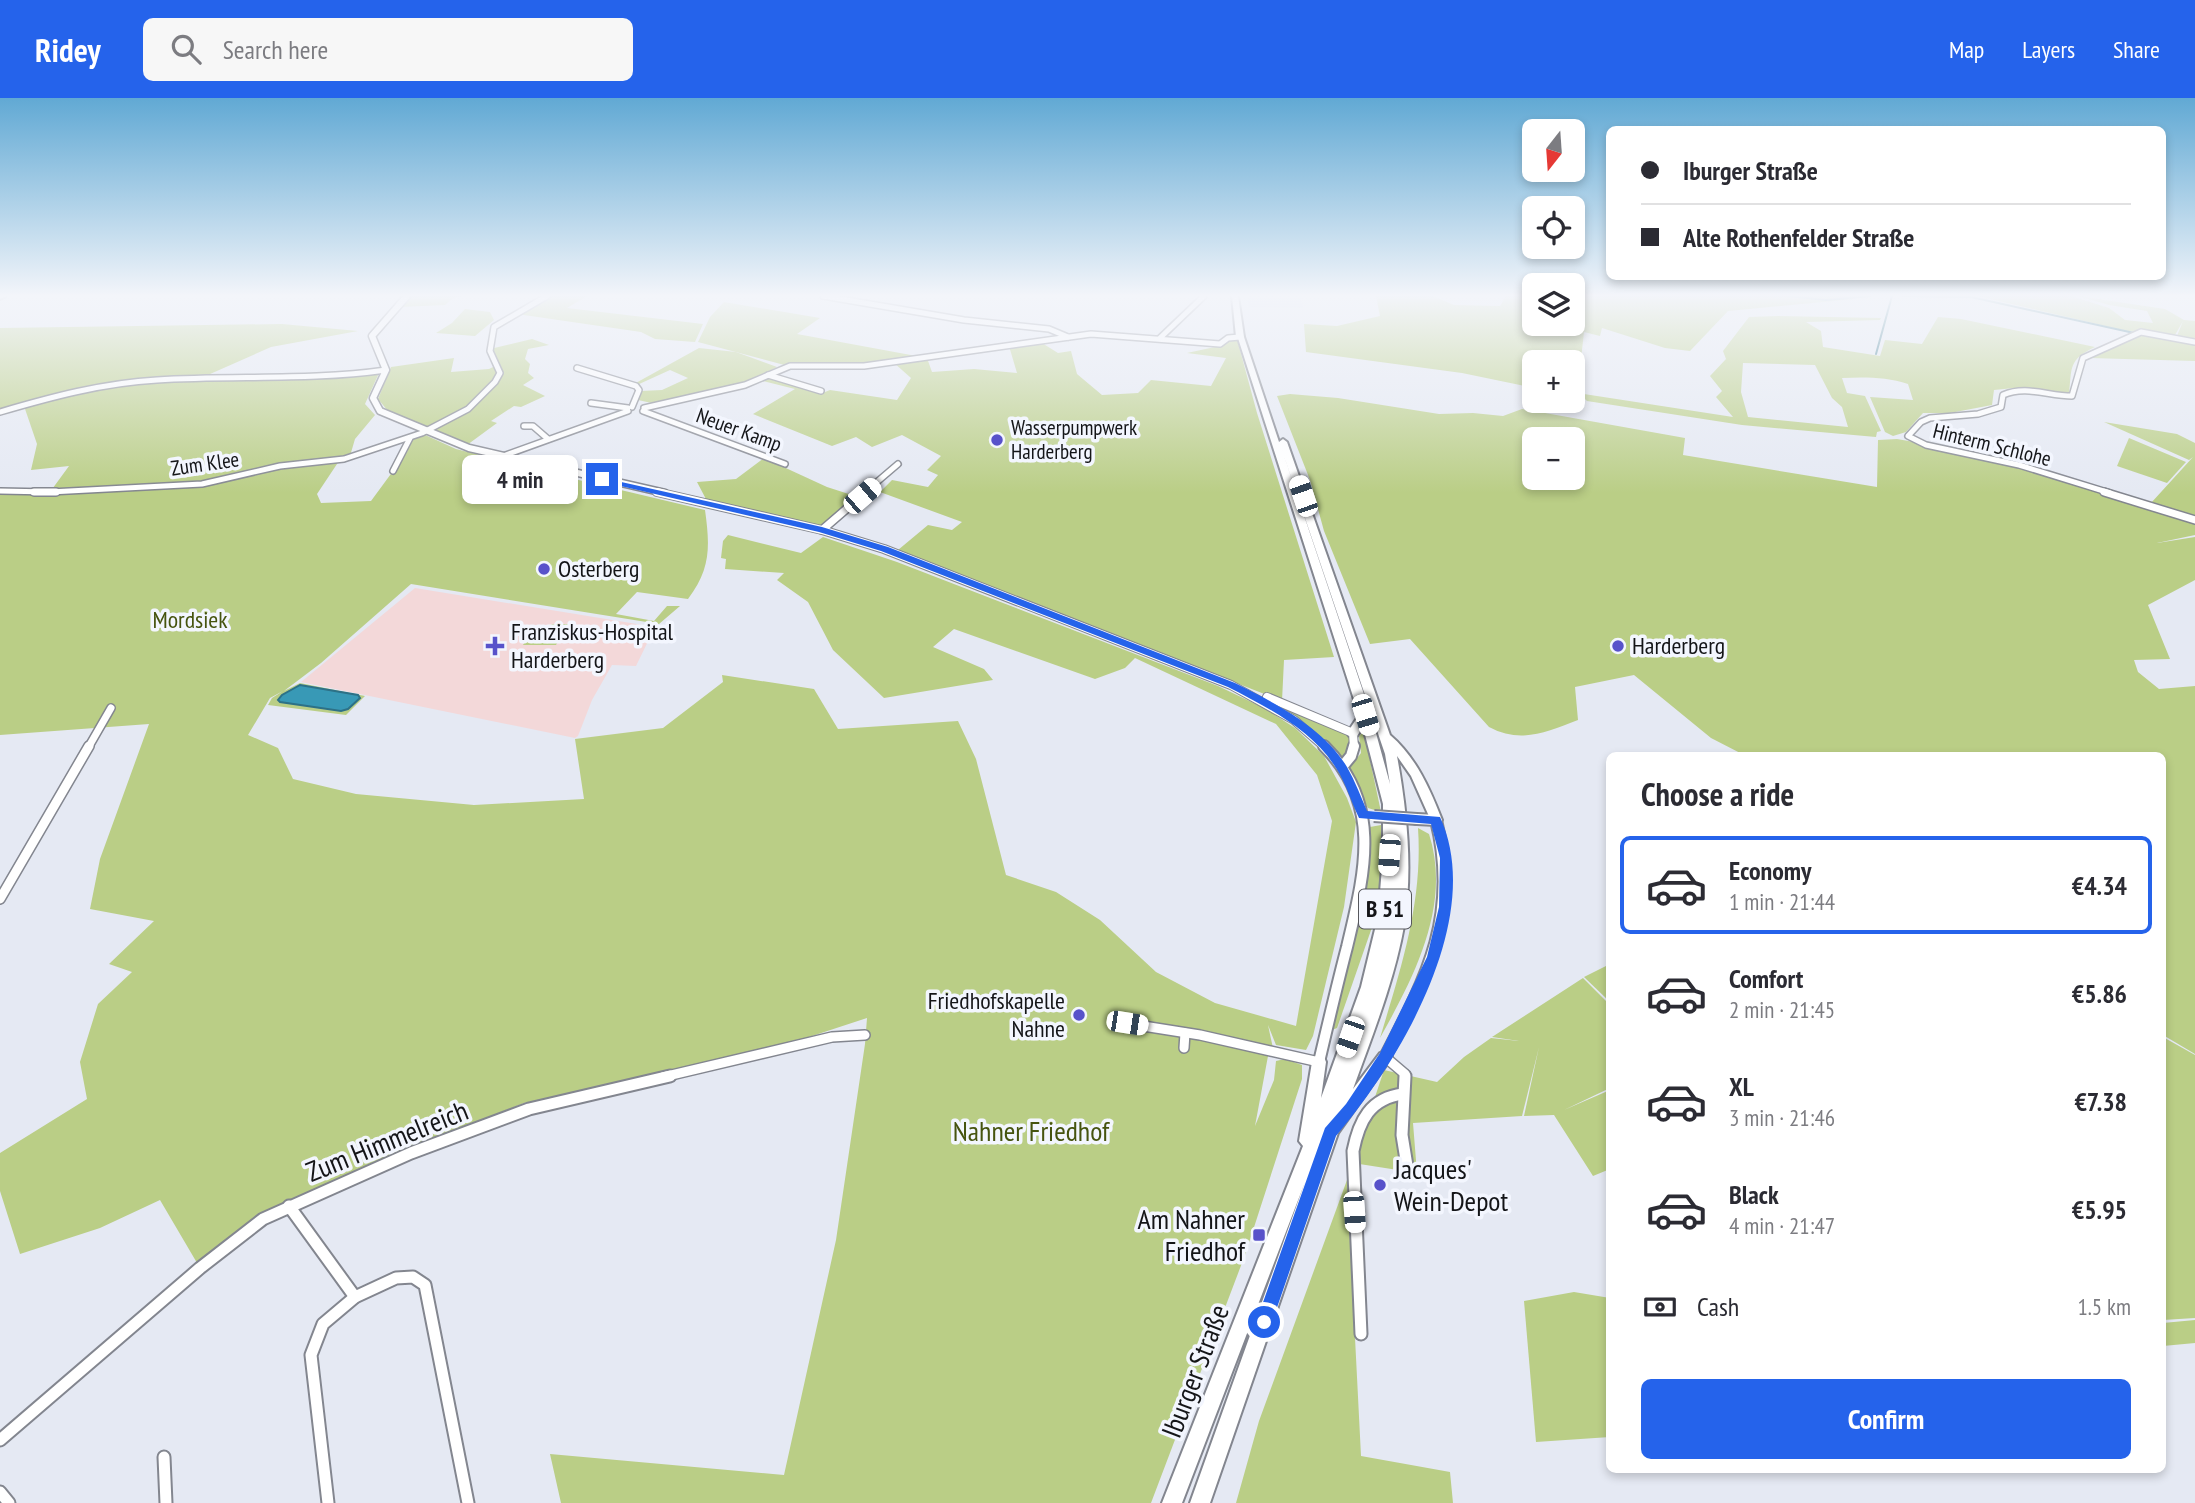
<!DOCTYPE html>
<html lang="en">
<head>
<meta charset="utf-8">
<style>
	:root { --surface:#fff; --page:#f7f7f7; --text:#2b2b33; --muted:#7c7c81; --line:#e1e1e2; --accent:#2563eb }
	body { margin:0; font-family:"PT Sans Narrow",sans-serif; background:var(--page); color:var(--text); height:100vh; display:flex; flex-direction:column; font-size:26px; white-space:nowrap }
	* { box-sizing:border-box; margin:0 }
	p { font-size:23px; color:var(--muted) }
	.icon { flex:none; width:38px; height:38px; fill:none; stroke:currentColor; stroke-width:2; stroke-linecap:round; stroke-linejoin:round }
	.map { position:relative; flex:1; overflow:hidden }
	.details { position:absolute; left:1606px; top:654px; width:560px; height:721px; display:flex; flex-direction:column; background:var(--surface); border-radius:10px; box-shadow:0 4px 10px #0003 }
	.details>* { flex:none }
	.hud { position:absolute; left:1606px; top:28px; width:560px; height:154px; border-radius:10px; box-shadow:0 4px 10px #0003; display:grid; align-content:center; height:154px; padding:0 35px; background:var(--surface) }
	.needle { width:46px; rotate:197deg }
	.fabs { position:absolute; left:1522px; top:21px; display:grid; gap:14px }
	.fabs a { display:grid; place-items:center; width:63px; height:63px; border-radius:10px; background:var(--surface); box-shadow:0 4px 10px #0003; font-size:35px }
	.end { position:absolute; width:32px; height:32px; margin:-16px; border:9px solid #2563eb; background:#fff; box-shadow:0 0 0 4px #fff }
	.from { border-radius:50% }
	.bubble { position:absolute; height:49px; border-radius:10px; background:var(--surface); box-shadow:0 4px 10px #0003; font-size:23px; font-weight:800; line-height:49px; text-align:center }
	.car { position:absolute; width:21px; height:42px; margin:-21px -10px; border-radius:9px; box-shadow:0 0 5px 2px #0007; background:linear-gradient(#fff 24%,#345 0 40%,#fff 0 76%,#345 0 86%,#fff 0) }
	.hud b { display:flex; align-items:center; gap:24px; height:66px; font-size:26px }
	.hud b+b { border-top:2px solid var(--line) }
	.hud i { width:18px; height:18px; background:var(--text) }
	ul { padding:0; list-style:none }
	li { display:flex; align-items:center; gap:21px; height:98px; margin:0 14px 10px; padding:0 21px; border:4px solid transparent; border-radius:10px }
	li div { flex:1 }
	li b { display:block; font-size:26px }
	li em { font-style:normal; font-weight:800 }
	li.on { border-color:var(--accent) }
	li>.icon { width:63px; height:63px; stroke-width:1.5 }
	h2 { padding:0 35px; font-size:32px; line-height:84px }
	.pay { display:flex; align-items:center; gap:18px; height:77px; padding:0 35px; font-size:26px }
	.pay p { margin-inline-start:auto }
	.cta { display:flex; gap:14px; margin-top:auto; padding:14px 35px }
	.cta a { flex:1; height:80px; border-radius:10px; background:var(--accent); color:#fff; font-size:28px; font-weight:800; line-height:80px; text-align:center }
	header { display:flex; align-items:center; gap:42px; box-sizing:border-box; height:98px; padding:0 35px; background:var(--accent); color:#fff }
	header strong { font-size:33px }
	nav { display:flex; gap:38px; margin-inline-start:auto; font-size:24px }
	.search { width:490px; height:63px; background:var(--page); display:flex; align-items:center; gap:18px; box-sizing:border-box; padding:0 24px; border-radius:10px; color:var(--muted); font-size:26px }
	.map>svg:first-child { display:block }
	.built { fill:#d9dff0 }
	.medical { fill:#f3d8d9 }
	.green { fill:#bace86; fill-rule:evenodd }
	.water { fill:#3899b6; stroke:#2d7187; stroke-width:2 }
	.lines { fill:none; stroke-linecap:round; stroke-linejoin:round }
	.stream { stroke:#2d7187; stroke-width:2 }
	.minor-far3-casing { stroke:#83868f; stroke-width:8 }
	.minor-far2-casing { stroke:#83868f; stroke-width:10 }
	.minor-far1-casing { stroke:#83868f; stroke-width:12 }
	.minor-casing { stroke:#83868f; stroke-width:15 }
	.tertiary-far2-casing { stroke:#83868f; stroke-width:9 }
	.tertiary-far1-casing { stroke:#83868f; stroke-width:10 }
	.tertiary-casing { stroke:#83868f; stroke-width:14 }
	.primary-casing { stroke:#83868f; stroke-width:4 }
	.trunk-casing { stroke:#83868f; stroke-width:4 }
	.motorway-casing { stroke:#83868f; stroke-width:4 }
	.minor-far3 { stroke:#fff; stroke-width:5 }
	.minor-far2 { stroke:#fff; stroke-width:7 }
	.minor-far1 { stroke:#fff; stroke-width:9 }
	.minor { stroke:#fff; stroke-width:11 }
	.tertiary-far2 { stroke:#fff; stroke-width:6 }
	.tertiary-far1 { stroke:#fff; stroke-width:8 }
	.tertiary { stroke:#fff; stroke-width:10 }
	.primary { fill:#fff; fill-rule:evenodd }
	.trunk { fill:#fff; fill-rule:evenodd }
	.motorway { fill:#fff; fill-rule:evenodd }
	.tertiary-bridge-casing { stroke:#83868f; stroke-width:14; stroke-linecap:butt }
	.tertiary-bridge { stroke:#fff; stroke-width:10 }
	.route { fill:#2563eb }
	.poi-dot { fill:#5852ca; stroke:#f3f6fe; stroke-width:2.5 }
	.labels { text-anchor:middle; stroke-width:7; stroke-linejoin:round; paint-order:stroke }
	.far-poi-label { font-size:21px; fill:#141518; stroke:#f3f6fe; text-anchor:start }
	.far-street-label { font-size:21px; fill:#141518; stroke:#f3f6fe }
	.shield { fill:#f3f6fe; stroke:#57585d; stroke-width:2 }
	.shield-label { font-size:23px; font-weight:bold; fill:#141518 }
	.poi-label { font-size:24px; fill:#141518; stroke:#f3f6fe; text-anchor:start }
	.park-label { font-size:24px; fill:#46540f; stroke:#f3f6fe }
	.near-park-label { font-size:28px; fill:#46540f; stroke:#f3f6fe }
	.near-street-label { font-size:28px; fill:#141518; stroke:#f3f6fe }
	.near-poi-label { font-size:28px; fill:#141518; stroke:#f3f6fe; text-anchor:start }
</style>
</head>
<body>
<header>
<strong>Ridey</strong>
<div class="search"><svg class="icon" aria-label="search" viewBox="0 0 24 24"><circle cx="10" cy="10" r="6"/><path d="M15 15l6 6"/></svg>Search here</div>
<nav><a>Map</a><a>Layers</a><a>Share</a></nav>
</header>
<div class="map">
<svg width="2195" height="1405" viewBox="0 0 2195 1405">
	<rect width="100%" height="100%" fill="#e5e9f3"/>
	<polygon class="built" points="1247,198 1301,198 1303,210 1249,209"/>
	<polygon class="medical" points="415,490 594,519 655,529 636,568 612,567 592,602 578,638 575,640 301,584"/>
	<g class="green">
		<polygon points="409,198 463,198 453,200 445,207 400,209"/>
		<polygon points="548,198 587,198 567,210 703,226 695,244 655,241 641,234 517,216"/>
		<polygon points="1376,198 1433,198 1454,207 1500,208 1506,198 1535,198 1535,226 1573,226 1573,198 1846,198 1855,201 1728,213 1690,253 1665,250 1602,230 1600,238 1584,234 1577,297 1573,296 1573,264 1535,264 1535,290 1462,275 1306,254 1304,226 1337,228 1380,218"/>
		<polygon points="1978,198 2071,198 2109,210 2125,222 2153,225 2147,213 2109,207 2078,198 2165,211 2184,222 2195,223 2195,242 2177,238 2183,223 2175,237 2127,233"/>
		<path d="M724,204L820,220L797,236L927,260L932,274L974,271L1017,275L1009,248L1042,245L1058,255L1071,253L1077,276L1102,297L1138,295L1151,282L1211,288L1226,260L1187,255L1224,247L1231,240L1237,241L1257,315L1334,559L1284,562L1282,603L898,452L928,427L952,432L962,424L880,394L892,382L928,389L938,377L927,372L941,358L902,337L872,349L856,339L832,348L753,316L795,291L759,282C777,278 803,288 820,296L830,292L897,302L911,280L893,264L864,268H788L698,244L710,219Z"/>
		<polygon points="465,211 490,214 494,222 475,238 436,235 452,225"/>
		<path d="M1778,218L1881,220L1880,222L1806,224L1821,233L1823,249L1880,258L1885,242L1922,246L1938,219L1961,221L2095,249C2068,262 2072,269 2069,297L2014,290L1994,292L1992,307L1950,315H1923L1906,334L1893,338L1885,334L1870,299L1913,302L1908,286C1887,279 1865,279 1842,280L1847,295L1865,298L1881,333L1877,334L1876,339L1742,327L1587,303L1583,299L1584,296L1733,319L1716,299L1722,293L1710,278L1726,261L1723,253L1749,219ZM1743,265L1815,267L1832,300L1842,309L1848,329L1748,319L1741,294Z"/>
		<path d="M282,226L358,233L271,249L201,280H159L70,296L154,283L379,275L365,306L375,317L355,341L350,358L339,363L317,396L321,405L371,403L407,354L412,340L423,336L456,351L496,361L477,382L490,375L501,383L508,396L525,398L531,388L545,374L705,412C710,448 711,471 688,501L637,494L616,516L654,523L667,508H680L659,526L411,486L321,565L284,593L300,585L365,598L346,617L268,607L272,600L283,593L270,600L248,637L278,650L293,681L356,696L474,707L584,701L575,641L663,630L723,584L722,577L814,591L838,631L958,623L976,661L1006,777L1056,794L1100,822L1156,874L1215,905L1296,928L1332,723L1317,677L1276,626L1135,560L1125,570L1095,581L954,531L933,549L984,571L993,582L884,600L833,552L808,504L777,482L784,475L725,471L726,461L721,460L723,443L728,437L801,455L823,439L897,464L1218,588L1264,610L1295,630L1324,658L1347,700L1356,724L1344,809L1313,938L1306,952L1276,947L1268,927L1274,955L1221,945L1268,958L1255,1028L1274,982L1276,963L1285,961L1302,967V981L1245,1157L1151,1405H561L550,1356L784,1377L836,1142L865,946L867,920L809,939L702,967L524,1005L474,1025L411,1055L289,1108L200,1170L160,1102L100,1130L20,1156L0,1093V1055L87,1001L80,964L98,906L132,874L109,866L154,823L90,811L100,761L149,626L0,637V393L50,394L69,368L31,372L37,346L24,308L0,314V230Z"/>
		<polygon points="2137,238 2152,238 2195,246 2195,263 2090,260"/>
		<polygon points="532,241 549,247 528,251 525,261 530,266 528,275 534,280 523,287 545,298 521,309 514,308 491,323 497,325 467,347 434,333 434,330 470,312 491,290 468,311 425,330 388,313 378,301 391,269 454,260 451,274 489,271 495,268 491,262 490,251"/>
		<polygon points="699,250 736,254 777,269 744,286 656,306 638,302 641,293 662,292 688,280 670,272 637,287 634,286"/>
		<path d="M1290,296L1338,300L1439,316L1473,315L1503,318L1522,311L1685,340L1683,357L1877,389L1878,342L1897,341L1995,358L2151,405L2193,359L2189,362L2104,324L2177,336L2195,345V437L2157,445L2195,439V482L2148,507L2170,561L2134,562L2138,574L2159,591L2195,588V956L2163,937V658H1746L1711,640L1634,577L1575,589L1578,622C1546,634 1521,646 1489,629L1410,541L1370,546L1324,433L1310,382L1277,298ZM1535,341H1573V380H1535Z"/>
		<polygon points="2129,340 2186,364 2167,385 2117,368"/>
		<polygon points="764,360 827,389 858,399 824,427 817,428 707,403 697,384 736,381"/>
		<polygon points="552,526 569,526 556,547 523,547 533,530 549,531"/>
		<polygon points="1274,605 1348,636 1352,646 1349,659 1340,660 1303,625"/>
		<polygon points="1363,634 1366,643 1381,714 1368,710 1348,672 1361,655 1359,638"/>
		<polygon points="1381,727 1383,756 1378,812 1337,930 1332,932 1359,814 1370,729"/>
		<path d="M1418,730L1429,736C1452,807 1414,879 1380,940C1401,870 1423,804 1418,730Z"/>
		<polygon points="1610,866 1610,904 1584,879"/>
		<polygon points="1583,880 1610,907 1610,990 1564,1012 1610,992 1610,1071 1593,1078 1554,1017 1524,1018 1539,949 1522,1018 1413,1025 1417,1075 1353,1065 1384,972 1437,984 1464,959 1491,940 1519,943 1492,939"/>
		<polygon points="2163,939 2195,957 2195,1220 2163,1222"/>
		<polygon points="1347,1082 1361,1358 1450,1374 1453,1405 1236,1405 1259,1323"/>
		<polygon points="1574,1194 1610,1200 1610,1339 1536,1344 1524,1203"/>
		<polygon points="2195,1222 2195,1245 2163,1248 2163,1225"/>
	</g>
	<polygon class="water" points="300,587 358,597 360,600 348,611 341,613 280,604 278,602 282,597"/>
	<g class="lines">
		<g class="stream">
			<polyline points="1789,198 1826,202 1871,198"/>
			<polyline points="1903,198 1971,199 2134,235"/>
			<polyline points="1876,256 1892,198"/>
		</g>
		<defs>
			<g id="minor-far3">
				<polyline points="823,198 964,222 1049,231 1068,239"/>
				<polyline points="1160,240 1204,198"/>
				<polyline points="577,270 636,288 639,292 632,309"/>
				<polyline points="768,277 821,293"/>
				<polyline points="591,305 628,310"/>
				<polyline points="644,310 745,287 790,268 864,268 1091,236 1220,246 1228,240 1240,239"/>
				<polyline points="643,313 785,366"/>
				<path d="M0,314C51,299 103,285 157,282C233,277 310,283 386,272"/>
				<polyline points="524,328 533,328 548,341"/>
				<polyline points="503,358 628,313"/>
				<polyline points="393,373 410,340"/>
				<polyline points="0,393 50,394 202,386 280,368 344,361 422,335 468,311 495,284 500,275 490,253 494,229 547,198"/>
				<polyline points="864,395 898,366"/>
				<path d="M2110,395L2019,367L1926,347L1908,338L1921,324L1930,320L1978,316L2001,309L2003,297C2026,287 2048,298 2072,298L2083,260L2141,234L2195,244"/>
			</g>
			<g id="minor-far2">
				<polyline points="34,394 56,394"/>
				<polyline points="2104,394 2195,422"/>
				<polyline points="822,432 866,394"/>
				<polyline points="88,650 111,610"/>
			</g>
			<g id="minor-far1">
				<polyline points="0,801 89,648"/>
				<polyline points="1118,924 1200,937 1319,964"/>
				<polyline points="1184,950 1185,935"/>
				<polyline points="1385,959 1405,976 1405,979"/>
				<polyline points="663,979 832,939 865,937"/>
			</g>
			<g id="minor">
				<polyline points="1405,978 1402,1037 1408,1074"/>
				<polyline points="289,1108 355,1199"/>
				<path d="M1361,1236L1353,1053C1359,1023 1370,1000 1403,996"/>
				<polyline points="0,1342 200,1170 263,1121 411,1055 529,1011 670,978"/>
				<polyline points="164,1359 166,1405"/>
				<polyline points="0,1394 9,1405"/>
				<polyline points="328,1405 311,1257 323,1226 355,1199 396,1180 413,1179 425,1187 468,1405"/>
			</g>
			<polyline id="tertiary-far2" points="407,198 372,238 386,272 373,300 380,313 469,350 665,395"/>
			<g id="tertiary-far1">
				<polyline points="657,394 822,432 884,451 1231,587 1294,622 1326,650"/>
				<polyline points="1267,599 1353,635 1354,650"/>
			</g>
			<g id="tertiary">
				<polyline points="1342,669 1351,658 1354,648"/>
				<path d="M1385,959C1428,877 1459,816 1436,722L1417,721"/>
				<path d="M1319,964C1328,926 1337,887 1347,849C1364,777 1384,707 1324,648"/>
			</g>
			<polygon id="primary" points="1232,198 1238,198 1244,239 1240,241 1236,239"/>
			<path id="trunk" d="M1237,237L1244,239L1279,344L1283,341L1287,344L1390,637C1416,659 1430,691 1442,722L1440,725H1432L1411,678L1397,658C1407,714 1413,771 1404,828C1394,884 1372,938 1353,991L1380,955L1385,953L1390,955L1392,959L1338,1035L1210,1405H1190L1305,1084L1182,1405H1162L1303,1048L1299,1043L1312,964L1314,959L1319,958L1324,959L1326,964L1321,1000L1361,889L1378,819L1383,757V706L1363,629L1357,638H1349L1347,635L1359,617ZM1283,355L1385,656L1390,686L1371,617Z"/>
			<polygon id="motorway" points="0,198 6,198 0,201"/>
		</defs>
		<use href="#minor-far3" class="minor-far3-casing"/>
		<use href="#minor-far2" class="minor-far2-casing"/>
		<use href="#minor-far1" class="minor-far1-casing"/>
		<use href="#minor" class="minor-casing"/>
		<use href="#tertiary-far2" class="tertiary-far2-casing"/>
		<use href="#tertiary-far1" class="tertiary-far1-casing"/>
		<use href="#tertiary" class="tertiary-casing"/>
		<use href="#primary" class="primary-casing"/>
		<use href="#trunk" class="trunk-casing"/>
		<use href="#motorway" class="motorway-casing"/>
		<use href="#minor-far3" class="minor-far3"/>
		<use href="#minor-far2" class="minor-far2"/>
		<use href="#minor-far1" class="minor-far1"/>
		<use href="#minor" class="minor"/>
		<use href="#tertiary-far2" class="tertiary-far2"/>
		<use href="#tertiary-far1" class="tertiary-far1"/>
		<use href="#tertiary" class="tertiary"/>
		<use href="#primary" class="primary"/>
		<use href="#trunk" class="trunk"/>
		<use href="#motorway" class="motorway"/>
		<defs>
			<polyline id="tertiary-bridge" points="1374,718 1417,721"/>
		</defs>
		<use href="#tertiary-bridge" class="tertiary-bridge-casing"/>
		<use href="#tertiary-bridge" class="tertiary-bridge"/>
	</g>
	<linearGradient id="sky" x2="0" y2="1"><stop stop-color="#61a9d4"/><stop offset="0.5" stop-color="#f3f5fa"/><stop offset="1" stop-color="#f3f5fa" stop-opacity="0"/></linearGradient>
	<rect width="2195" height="395" fill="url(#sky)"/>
	<path class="route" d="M599,379L822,429L888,449L1235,585C1275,605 1323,629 1347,669C1355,683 1361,699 1367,713L1440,719C1486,819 1400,963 1336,1038L1270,1230L1264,1232L1258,1230L1256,1224L1325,1030L1346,1006L1380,955L1427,859L1439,809L1440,760L1431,726L1359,720C1351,704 1346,685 1336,670C1312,632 1267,609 1228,589L881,453L819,434L599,383Z"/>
	<g class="poi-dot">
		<circle cx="997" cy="342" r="7"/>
		<circle cx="544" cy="471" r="7"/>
		<path d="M491.5 537.5h7v7h7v7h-7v7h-7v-7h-7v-7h7z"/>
		<circle cx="1618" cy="548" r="7"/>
		<circle cx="1079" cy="917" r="7"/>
		<circle cx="1380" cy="1087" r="7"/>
		<rect x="1252" y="1130" width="14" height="14" rx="3.5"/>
	</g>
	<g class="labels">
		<g class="far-poi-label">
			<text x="1011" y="337">Wasserpumpwerk<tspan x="1011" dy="24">Harderberg</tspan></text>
		</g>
		<g class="far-street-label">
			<text transform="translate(739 332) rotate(20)" y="7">Neuer Kamp</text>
			<text transform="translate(1992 347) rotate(14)" y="7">Hinterm Schlohe</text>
			<text transform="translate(205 366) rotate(-8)" y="7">Zum Klee</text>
		</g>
		<rect class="shield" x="1359" y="791.5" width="52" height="39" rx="5"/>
		<g class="shield-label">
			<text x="1385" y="819">B 51</text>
		</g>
		<g class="poi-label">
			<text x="558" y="479">Osterberg</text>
			<text x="511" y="542">Franziskus-Hospital<tspan x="511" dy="28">Harderberg</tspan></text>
			<text x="1632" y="556">Harderberg</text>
			<text x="1065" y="911" text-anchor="end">Friedhofskapelle<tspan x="1065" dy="28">Nahne</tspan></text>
		</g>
		<g class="park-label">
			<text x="190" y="530">Mordsiek</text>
		</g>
		<g class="near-park-label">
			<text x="1031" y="1043">Nahner Friedhof</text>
		</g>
		<g class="near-street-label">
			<text transform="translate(387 1043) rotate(-22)" y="10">Zum Himmelreich</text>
			<text transform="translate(1195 1273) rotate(-69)" y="10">Iburger Straße</text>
		</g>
		<g class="near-poi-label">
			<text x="1394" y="1081">Jacques'<tspan x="1394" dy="32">Wein-Depot</tspan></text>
			<text x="1245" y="1131" text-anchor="end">Am Nahner<tspan x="1245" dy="32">Friedhof</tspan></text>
		</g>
	</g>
</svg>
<div class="fabs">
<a><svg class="needle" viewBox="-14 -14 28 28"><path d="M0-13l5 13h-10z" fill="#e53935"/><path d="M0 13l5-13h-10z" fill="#7c7c81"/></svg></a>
<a><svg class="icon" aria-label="locate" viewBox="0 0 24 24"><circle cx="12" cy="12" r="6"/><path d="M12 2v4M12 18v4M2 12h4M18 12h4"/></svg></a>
<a><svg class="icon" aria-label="layers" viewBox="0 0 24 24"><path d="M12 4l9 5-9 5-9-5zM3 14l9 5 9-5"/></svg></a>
<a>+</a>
<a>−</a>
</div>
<i class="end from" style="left:1264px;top:1224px"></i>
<i class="end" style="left:602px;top:381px"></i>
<div class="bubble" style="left:462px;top:357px;width:116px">4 min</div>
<i class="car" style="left:862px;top:398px;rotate:49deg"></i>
<i class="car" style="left:1303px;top:398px;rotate:341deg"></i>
<i class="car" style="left:1365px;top:617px;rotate:163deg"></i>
<i class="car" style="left:1389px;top:757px;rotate:184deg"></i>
<i class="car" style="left:1127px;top:925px;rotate:99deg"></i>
<i class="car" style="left:1350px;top:939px;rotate:199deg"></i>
<i class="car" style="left:1354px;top:1114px;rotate:176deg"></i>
<div class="hud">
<b><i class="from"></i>Iburger Straße</b>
<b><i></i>Alte Rothenfelder Straße</b>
</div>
<section class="details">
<h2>Choose a ride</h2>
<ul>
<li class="on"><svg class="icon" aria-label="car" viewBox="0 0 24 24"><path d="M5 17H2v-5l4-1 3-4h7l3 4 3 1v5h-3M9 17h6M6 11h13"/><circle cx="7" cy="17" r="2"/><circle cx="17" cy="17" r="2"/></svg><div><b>Economy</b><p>1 min · 21:44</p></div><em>€4.34</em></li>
<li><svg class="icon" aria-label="car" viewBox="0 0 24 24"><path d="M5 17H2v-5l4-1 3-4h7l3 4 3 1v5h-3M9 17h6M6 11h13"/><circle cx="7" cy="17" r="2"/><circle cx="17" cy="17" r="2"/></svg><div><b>Comfort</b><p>2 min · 21:45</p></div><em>€5.86</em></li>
<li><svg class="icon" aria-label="car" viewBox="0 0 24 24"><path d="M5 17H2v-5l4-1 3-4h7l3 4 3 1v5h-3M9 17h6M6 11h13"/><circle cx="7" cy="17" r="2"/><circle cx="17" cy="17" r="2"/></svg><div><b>XL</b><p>3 min · 21:46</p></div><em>€7.38</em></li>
<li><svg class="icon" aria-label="car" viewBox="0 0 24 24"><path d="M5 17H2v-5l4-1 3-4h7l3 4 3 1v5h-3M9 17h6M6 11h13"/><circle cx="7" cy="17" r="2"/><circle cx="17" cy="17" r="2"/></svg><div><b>Black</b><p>4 min · 21:47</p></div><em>€5.95</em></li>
</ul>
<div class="pay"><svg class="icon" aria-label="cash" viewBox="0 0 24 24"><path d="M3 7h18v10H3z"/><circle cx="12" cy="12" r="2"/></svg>Cash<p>1.5 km</p></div>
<div class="cta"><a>Confirm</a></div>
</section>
</div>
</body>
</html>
